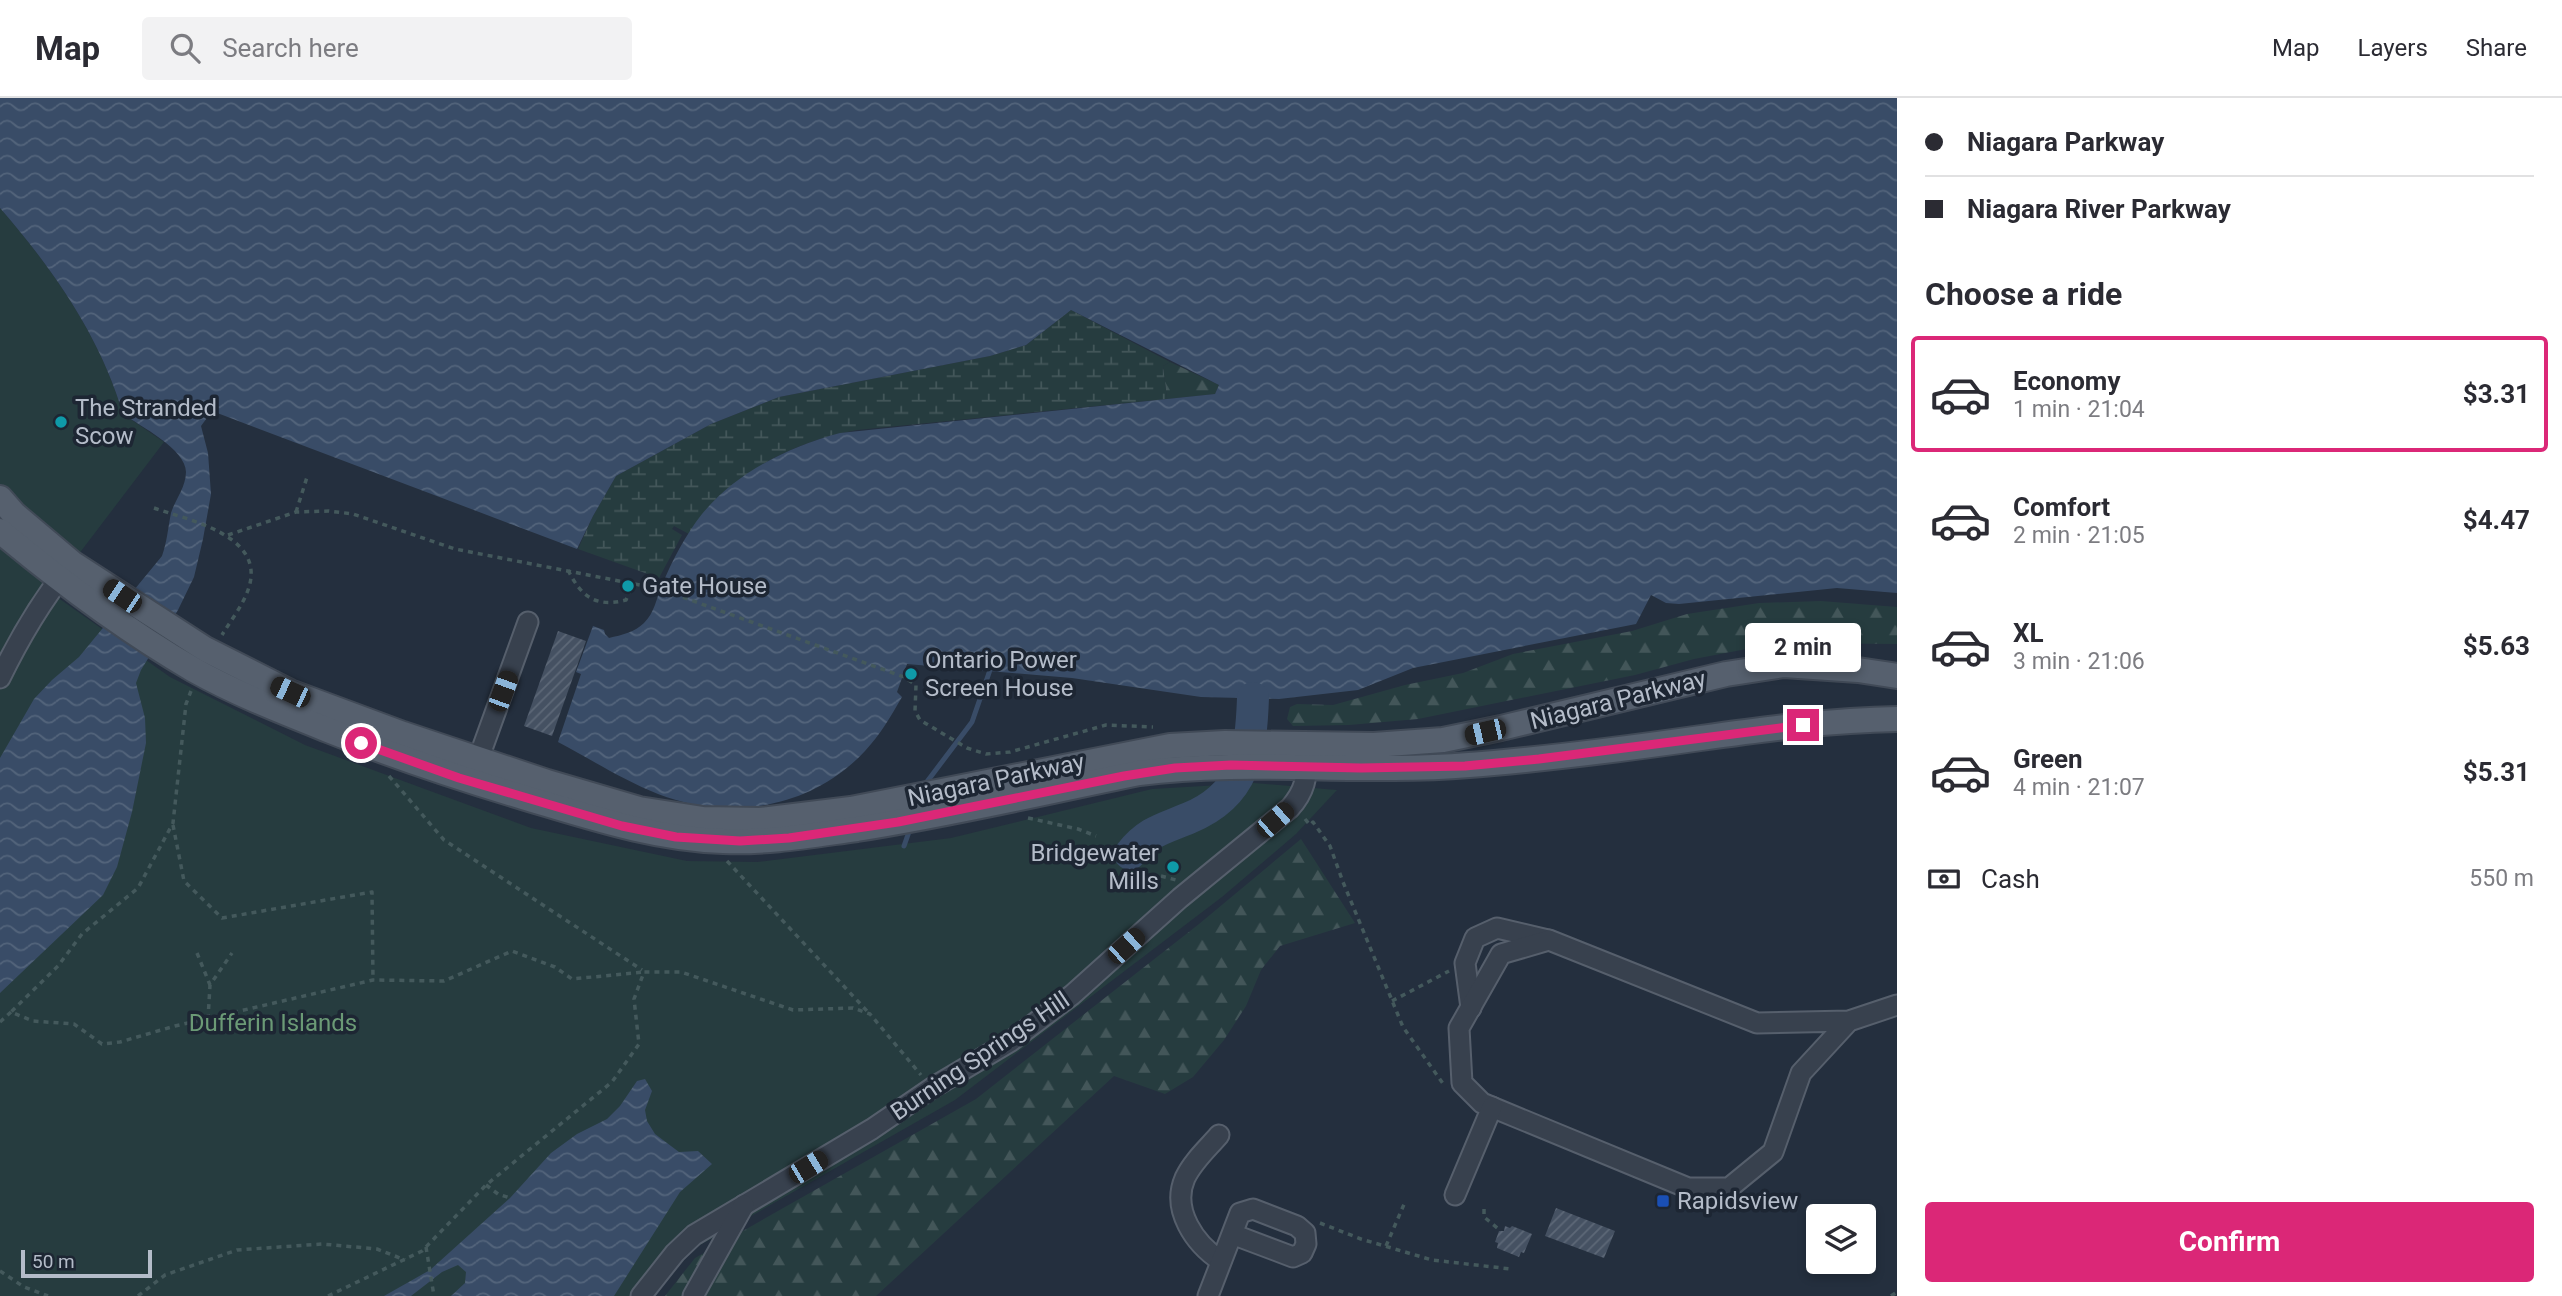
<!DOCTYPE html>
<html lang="en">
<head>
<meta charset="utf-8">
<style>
	:root { --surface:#fff; --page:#f2f2f3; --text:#2b2b33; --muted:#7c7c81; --line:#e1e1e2; --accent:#db2777 }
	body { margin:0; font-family:Roboto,sans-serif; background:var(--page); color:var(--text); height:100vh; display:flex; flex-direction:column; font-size:26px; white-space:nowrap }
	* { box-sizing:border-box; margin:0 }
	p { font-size:23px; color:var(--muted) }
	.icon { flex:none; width:38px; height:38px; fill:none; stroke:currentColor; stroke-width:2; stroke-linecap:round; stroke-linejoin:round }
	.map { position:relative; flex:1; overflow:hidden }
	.drawer { display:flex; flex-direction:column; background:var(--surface); width:665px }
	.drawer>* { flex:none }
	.top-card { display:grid; align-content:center; height:154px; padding:0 28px; background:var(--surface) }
	.controls { position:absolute; left:1806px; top:1106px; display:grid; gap:14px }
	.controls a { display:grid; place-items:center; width:70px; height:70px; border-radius:7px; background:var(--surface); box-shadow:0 4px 10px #0003; font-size:35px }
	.scale { position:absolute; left:21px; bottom:18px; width:131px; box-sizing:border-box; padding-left:7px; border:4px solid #b4bcc9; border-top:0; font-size:19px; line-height:24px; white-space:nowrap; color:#b4bcc9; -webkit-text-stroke:5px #1d2633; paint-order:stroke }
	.end { position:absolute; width:32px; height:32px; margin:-16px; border:9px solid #db2777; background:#fff; box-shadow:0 0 0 4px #fff }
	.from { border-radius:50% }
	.bubble { position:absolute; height:49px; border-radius:7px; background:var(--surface); box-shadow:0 4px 10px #0003; font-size:23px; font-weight:700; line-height:49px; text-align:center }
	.car { position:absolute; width:21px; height:42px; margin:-21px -10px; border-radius:9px; box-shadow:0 0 5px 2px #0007; background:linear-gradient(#222 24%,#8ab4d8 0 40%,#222 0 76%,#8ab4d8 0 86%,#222 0) }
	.top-card b { display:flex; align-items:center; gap:24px; height:66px; font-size:26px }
	.top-card b+b { border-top:2px solid var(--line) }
	.top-card i { width:18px; height:18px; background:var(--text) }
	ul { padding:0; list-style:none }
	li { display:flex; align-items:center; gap:21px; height:116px; margin:0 14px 10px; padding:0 14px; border:4px solid transparent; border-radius:7px }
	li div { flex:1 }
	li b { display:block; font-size:26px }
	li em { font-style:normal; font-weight:700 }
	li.on { border-color:var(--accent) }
	li>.icon { width:63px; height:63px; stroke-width:1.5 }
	h2 { padding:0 28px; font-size:32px; line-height:84px }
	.pay { display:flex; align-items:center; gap:18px; height:77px; padding:0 28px; font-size:26px }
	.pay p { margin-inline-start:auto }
	.action { display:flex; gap:14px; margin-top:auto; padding:14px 28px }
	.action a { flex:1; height:80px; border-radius:7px; background:var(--accent); color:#fff; font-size:28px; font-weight:700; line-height:80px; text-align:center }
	header { display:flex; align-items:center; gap:42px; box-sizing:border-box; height:98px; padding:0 35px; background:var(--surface); border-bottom:2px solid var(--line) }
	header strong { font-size:33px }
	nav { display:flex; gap:38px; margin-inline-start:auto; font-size:24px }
	.search { width:490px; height:63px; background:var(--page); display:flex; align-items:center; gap:18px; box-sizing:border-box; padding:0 24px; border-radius:7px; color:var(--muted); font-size:26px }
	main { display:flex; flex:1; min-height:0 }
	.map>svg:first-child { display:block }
	.forest { fill:url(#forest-firs) }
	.wetland { fill:url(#wetland-marsh) }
	.park { fill:#263c3f }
	.water { fill:url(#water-waves) }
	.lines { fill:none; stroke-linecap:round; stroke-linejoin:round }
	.stream { stroke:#394c67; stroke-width:5 }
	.river { stroke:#394c67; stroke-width:32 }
	.building { fill:url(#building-hatch) }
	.minor-casing { stroke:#565f6c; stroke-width:23 }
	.major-casing { stroke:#414a57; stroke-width:28 }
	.path { stroke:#44595c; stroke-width:3.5; stroke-dasharray:5 5; stroke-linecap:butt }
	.minor { stroke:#38414e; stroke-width:19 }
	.major { stroke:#56606e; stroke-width:24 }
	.route { stroke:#db2777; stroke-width:9 }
	.culture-dot { fill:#0f9aa8; stroke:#1d2633; stroke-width:2.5 }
	.transit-dot { fill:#1a4fb4; stroke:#1d2633; stroke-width:2.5 }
	.labels { text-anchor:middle; stroke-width:7; stroke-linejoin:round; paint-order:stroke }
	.poi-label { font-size:24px; fill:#b4bcc9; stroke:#1d2633; text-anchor:start }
	.street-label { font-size:24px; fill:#b4bcc9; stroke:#1d2633 }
	.park-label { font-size:24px; fill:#6b9a76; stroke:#1d2633 }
</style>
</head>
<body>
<header>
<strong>Map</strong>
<div class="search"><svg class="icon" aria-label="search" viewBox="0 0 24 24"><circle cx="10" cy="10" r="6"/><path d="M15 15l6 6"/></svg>Search here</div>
<nav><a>Map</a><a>Layers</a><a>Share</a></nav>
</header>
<main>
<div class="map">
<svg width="1897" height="1198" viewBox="0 0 1897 1198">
	<defs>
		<pattern id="forest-firs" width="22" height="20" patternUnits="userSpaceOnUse" patternTransform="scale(1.75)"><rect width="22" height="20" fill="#263c3f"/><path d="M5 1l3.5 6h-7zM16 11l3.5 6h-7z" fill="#435659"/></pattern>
		<pattern id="wetland-marsh" width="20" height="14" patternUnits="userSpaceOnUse" patternTransform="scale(1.75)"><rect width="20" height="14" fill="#263c3f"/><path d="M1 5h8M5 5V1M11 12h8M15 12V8" fill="none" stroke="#435659"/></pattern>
		<pattern id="water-waves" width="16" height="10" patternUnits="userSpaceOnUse" patternTransform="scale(1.75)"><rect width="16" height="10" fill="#394c67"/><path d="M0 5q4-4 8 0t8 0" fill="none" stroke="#53647b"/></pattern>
		<pattern id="building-hatch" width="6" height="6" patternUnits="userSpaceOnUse" patternTransform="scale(1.75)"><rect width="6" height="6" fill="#455162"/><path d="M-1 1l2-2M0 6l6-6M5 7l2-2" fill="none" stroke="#5d6877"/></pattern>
	</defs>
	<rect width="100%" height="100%" fill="#242f3e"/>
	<g class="forest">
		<polygon points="1170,264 1219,287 1215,296 1167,301 1163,268"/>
		<polygon points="1821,503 1897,509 1897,546 1778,545 1694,561 1635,577 1418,621 1349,627 1293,628 1287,621 1290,609 1297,606 1333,607 1405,587 1463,575 1513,556 1632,533 1687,516 1759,505"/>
		<polygon points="1301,741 1355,825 1280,848 1261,872 1246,908 1224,942 1193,979 1165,996 1114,978 876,1198 665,1198 695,1160 976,1001 1199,826"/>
	</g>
	<path class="wetland" d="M1071,212L1170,264L1163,268L1167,301L857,332C789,344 728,378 689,436L674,428L672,431L682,437L659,480L578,451L593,418L616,378L711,326L779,299L990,258L1026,247Z"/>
	<path class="park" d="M0,110C53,171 100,238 123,316L164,344L50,494L170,579L305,647L531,730L687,763L757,764L951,740L1152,691L1254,685L1337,692L1296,736L1222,799L955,1002L686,1155L653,1198H0Z"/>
	<g class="water">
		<path d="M0,0H1897V495L1837,490L1679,506L1666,505L1651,497L1636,526L1413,570L1358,592L1279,601L1201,599L1072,580L907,566L897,594L902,599C891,618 880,637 865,653C812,710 730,724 658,696C623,682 590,661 558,644L581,576L576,574L593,528L604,532L605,536L609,540C622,537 635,534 644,525C655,514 656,501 662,487C672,463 686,436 702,416C737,374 788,349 840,335L1215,296L1219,287L1071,212L1026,247L990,258L779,299L711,326L616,378L593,418L577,451L212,313L201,328L208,355L211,396L203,441L194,479L178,512L141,572L136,585L145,620L146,645L132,714L117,769L103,797L0,895V660L34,601L52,582L79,559L162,458C167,444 168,430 171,415C175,402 186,389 186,374C186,351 140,328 123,316C100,238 53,171 0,110Z"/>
		<polygon points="645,981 652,993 645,1012 647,1023 655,1036 679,1054 698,1053 712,1066 680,1094 614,1198 451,1198 465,1185 466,1174 458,1167 442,1174 411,1198 384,1198 430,1172 510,1100 551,1055 577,1036 607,1021 620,1008 637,983"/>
	</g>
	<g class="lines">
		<g class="stream">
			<polyline points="923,689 972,624 990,572"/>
			<polyline points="904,748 911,728"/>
		</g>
		<path class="river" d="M1130,756C1148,733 1163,731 1189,720C1245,697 1251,655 1253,600"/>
	</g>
	<g class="building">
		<polygon points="558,533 586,543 552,638 524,628"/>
		<polygon points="1556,1110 1615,1133 1604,1160 1545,1138"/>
		<polygon points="1505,1128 1510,1130 1512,1128 1532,1136 1524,1155 1521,1154 1519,1159 1497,1150 1498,1145 1495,1144 1499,1133 1504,1133"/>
	</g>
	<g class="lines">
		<defs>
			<g id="minor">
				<path d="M0,580C19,541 40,505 67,471"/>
				<polyline points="478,662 528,524"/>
				<polyline points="1471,910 1465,865 1475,840 1497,830 1548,842"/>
				<polyline points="1849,923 1801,975 1773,1054 1729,1090 1688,1090 1482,1005 1462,985 1459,930 1501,856 1549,842 1757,925 1849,923 1897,907"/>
				<path d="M1219,1037C1208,1050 1193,1063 1185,1080C1171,1112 1195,1146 1221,1163"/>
				<polyline points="1455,1097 1492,1009"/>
				<path d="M641,1198L675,1155L694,1137L872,1031L932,990L1011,943L1072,897L1180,800L1290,710C1305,693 1307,680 1307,657"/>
				<polyline points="693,1198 744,1107"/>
				<polyline points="1208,1198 1240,1115 1253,1111 1297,1128 1305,1135 1306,1146 1302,1155 1293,1159 1232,1136"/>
			</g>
			<g id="major">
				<polyline points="0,400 14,416 72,465 123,498 205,551 290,594 403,636 547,684 639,711 703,721 760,722 851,711 1170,648 1225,645 1374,647 1443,642 1501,630 1726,576 1784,567 1858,572 1897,578"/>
				<path d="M0,433C61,484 125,532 194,572C237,596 283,614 328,632C393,658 459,680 526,700C590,719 655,741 723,743C768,745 812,737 857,731C952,716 1045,694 1139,675C1249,661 1359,676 1469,667C1547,661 1624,651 1701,640C1766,631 1831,622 1897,621"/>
			</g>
		</defs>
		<use href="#minor" class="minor-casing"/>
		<use href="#major" class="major-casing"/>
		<g class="path">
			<path d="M154,410C188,422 265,437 249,489C244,506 231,522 222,537"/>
			<polyline points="296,414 308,376"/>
			<polyline points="228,437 296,414 329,413 353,416 455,451 660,491 904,579 916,587 915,613 920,622 967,650 986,656 1010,654 1106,627 1153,629"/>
			<path d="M568,472C581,498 595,510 626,502L633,486"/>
			<polyline points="191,593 186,606 173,725 138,790 82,836 58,868 11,914 33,923 74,926 102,946 120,944 175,928 373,882 444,883 512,853 555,869 572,881 644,874"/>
			<polyline points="389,678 444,742 642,872"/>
			<polyline points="1028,720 1078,731 1096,738"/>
			<polyline points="1305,721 1310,727 1313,724 1330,748 1343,784 1403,929 1444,987"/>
			<polyline points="173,727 184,783 222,820 372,794 373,882"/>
			<polyline points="727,763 867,913"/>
			<polyline points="1161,778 1176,782"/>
			<polyline points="197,855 210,887"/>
			<polyline points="1392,903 1449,873"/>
			<polyline points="208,921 210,887 232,855"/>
			<polyline points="0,924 11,914"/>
			<polyline points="486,1087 498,1096 510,1100"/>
			<polyline points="1484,1111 1484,1119 1501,1133"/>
			<polyline points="1320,1125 1361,1141 1432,1162 1511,1171"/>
			<polyline points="1386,1148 1405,1104"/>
			<polyline points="426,1149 434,1198"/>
			<polyline points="0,1173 24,1189 48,1198"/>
			<polyline points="138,1198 165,1177 237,1152 322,1146 377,1151 405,1162"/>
			<polyline points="328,1198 422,1153 486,1087 612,984 639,946 634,901 644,874 681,874 793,912 853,910 870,916 921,977"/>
			<polyline points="1891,1198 1897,1194"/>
		</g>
		<use href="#minor" class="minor"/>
		<use href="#major" class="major"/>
	</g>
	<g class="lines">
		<polyline class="route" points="361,645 459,680 622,728 676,739 740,743 789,740 898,724 1124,678 1175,670 1231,667 1361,670 1465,668 1539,661 1803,627"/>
	</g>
	<g class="culture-dot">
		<circle cx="61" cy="324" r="7"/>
		<circle cx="628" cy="488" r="7"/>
		<circle cx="911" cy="576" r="7"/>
		<circle cx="1173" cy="769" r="7"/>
	</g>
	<rect class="transit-dot" x="1656" y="1096" width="14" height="14" rx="3.5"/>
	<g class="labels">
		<g class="poi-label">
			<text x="75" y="318">The Stranded<tspan x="75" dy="28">Scow</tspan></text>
			<text x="642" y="496">Gate House</text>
			<text x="925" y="570">Ontario Power<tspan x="925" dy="28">Screen House</tspan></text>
			<text x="1159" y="763" text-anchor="end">Bridgewater<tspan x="1159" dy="28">Mills</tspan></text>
			<text x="1677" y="1111">Rapidsview</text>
		</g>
		<g class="street-label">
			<text transform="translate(1618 602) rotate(-14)" y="8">Niagara Parkway</text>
			<text transform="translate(996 682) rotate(-12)" y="8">Niagara Parkway</text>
			<text transform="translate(980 958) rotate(-34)" y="8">Burning Springs Hill</text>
		</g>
		<g class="park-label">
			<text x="273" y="933">Dufferin Islands</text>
		</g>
	</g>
</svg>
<div class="controls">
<a><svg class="icon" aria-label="layers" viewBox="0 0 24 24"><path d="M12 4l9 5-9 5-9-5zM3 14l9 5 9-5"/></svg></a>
</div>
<div class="scale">50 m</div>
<i class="end from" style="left:361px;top:645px"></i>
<i class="end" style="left:1803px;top:627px"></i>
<div class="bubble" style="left:1745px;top:525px;width:116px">2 min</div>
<i class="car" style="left:122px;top:498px;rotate:304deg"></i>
<i class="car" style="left:503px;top:593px;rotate:20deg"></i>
<i class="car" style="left:290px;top:594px;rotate:295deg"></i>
<i class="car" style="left:1485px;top:634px;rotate:257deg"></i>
<i class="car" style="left:1275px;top:722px;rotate:49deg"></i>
<i class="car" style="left:1126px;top:848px;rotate:48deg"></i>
<i class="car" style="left:808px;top:1069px;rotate:59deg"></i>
</div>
<section class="drawer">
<div class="top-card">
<b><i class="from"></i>Niagara Parkway</b>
<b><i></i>Niagara River Parkway</b>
</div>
<h2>Choose a ride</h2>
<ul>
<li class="on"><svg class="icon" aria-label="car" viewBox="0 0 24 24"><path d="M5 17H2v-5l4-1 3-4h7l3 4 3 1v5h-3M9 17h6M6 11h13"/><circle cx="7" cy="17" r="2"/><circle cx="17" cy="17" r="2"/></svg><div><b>Economy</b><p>1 min · 21:04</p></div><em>$3.31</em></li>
<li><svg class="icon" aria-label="car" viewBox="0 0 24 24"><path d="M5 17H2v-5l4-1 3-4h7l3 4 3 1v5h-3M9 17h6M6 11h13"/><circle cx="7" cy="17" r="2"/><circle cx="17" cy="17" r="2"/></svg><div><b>Comfort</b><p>2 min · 21:05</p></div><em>$4.47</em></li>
<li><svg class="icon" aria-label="car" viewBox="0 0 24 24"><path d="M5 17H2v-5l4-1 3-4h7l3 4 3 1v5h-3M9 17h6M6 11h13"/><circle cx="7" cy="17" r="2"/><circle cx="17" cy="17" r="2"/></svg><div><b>XL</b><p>3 min · 21:06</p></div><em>$5.63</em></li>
<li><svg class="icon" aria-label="car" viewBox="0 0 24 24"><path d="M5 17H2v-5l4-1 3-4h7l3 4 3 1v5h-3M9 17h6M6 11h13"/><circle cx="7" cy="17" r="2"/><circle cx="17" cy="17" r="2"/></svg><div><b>Green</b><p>4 min · 21:07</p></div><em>$5.31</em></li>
</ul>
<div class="pay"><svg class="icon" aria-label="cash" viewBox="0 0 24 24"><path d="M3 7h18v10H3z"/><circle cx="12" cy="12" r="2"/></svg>Cash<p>550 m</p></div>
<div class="action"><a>Confirm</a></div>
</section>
</main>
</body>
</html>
